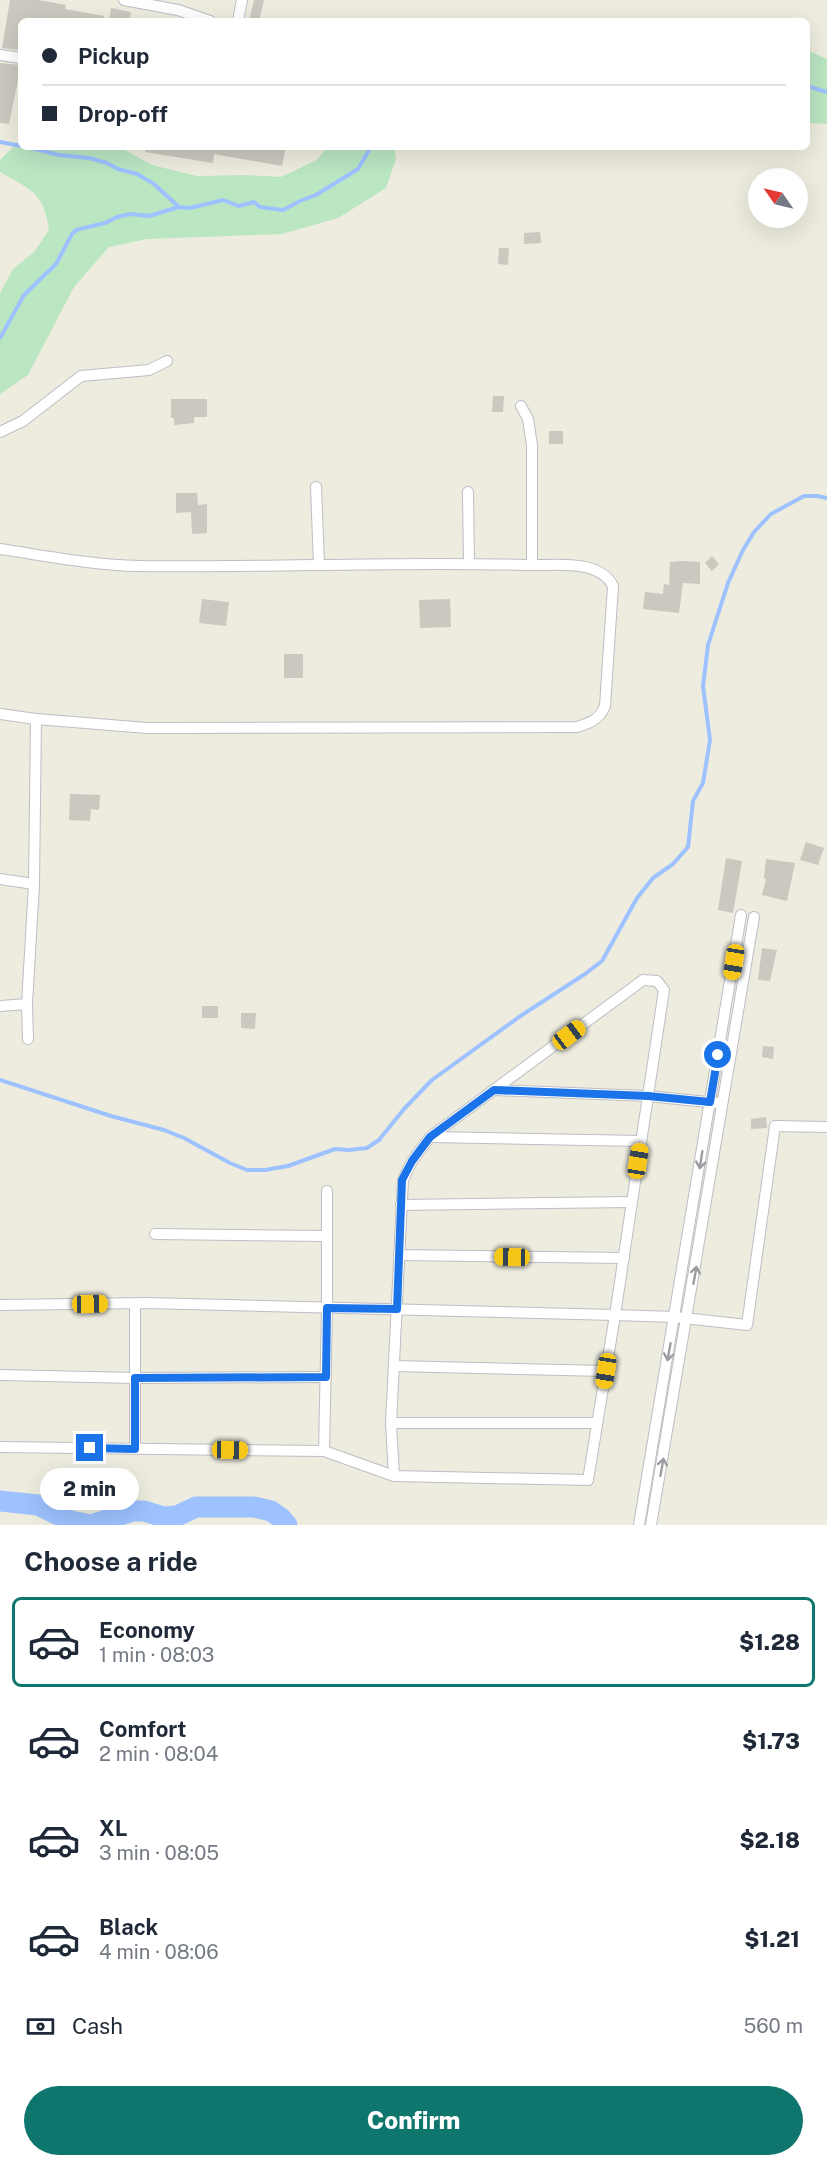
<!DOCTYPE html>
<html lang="en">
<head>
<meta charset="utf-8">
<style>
	:root { --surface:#fff; --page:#f6f6f7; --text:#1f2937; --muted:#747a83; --line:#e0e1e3; --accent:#0f766e }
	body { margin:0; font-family:"Public Sans",sans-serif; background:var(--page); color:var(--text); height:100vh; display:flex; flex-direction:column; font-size:22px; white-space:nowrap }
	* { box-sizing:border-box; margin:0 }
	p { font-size:20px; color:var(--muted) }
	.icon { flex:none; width:33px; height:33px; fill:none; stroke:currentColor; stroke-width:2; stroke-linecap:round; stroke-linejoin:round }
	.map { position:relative; height:1525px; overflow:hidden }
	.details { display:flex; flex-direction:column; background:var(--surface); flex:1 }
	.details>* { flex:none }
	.hud { position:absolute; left:18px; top:18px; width:792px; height:132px; border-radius:9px; box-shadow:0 6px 24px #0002; display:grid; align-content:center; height:132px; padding:0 24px; background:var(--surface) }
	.needle { width:39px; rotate:304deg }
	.fabs { position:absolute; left:748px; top:168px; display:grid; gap:12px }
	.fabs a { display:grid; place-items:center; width:60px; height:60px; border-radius:50%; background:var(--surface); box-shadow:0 6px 24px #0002; font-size:30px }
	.end { position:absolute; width:27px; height:27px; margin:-14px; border:8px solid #1a73e8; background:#fff; box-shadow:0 0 0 3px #fff }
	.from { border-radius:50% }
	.bubble { position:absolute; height:42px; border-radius:21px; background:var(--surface); box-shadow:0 6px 24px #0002; font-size:20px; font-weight:800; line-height:42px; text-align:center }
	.car { position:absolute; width:18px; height:36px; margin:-18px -9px; border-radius:8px; box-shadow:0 0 4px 2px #0007; background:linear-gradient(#f5c518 24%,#345 0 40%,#f5c518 0 76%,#345 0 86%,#f5c518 0) }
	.hud b { display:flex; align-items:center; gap:21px; height:57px; font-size:22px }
	.hud b+b { border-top:2px solid var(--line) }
	.hud i { width:15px; height:15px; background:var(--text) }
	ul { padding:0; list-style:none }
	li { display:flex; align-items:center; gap:18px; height:90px; margin:0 12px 9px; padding:0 12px; border:3px solid transparent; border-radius:9px }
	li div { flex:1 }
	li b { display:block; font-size:22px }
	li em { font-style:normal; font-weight:800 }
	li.active { border-color:var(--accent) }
	li>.icon { width:54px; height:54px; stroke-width:1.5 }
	h2 { padding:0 24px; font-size:27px; line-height:72px }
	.pay { display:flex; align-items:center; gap:15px; height:66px; padding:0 24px; font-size:22px }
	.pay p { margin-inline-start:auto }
	.action { display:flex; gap:12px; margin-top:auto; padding:12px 24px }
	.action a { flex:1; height:69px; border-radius:36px; background:var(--accent); color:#fff; font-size:24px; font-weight:800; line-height:69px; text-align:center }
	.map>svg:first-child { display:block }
	.green { fill:#bae6c2 }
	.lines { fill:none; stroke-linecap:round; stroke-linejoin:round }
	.stream { stroke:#9dc2ff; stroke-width:4 }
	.river { stroke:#9dc2ff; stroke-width:21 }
	.building { fill:#cac8bf }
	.street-casing { stroke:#bdbec5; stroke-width:12 }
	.street { stroke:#fff; stroke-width:10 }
	.oneway { stroke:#9b9da1 }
	.route { stroke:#1a73e8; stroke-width:8 }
</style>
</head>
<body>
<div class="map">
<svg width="827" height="1525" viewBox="0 0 827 1525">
	<rect width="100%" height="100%" fill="#edecdf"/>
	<g class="green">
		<polygon points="807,50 827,59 827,124 807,123"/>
		<path d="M21,139V147H112L121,148L152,165L197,176L245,175L281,177L317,160L327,147H394L396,159L386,188L338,218L282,234L147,239L109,247L74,287L28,375L0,394V293L13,269L34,252L49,230C43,191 32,191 0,172V160Z"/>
	</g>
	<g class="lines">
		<g class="stream">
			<polyline points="807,86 827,92"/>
			<polyline points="0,142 21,146"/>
			<polyline points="27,147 59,155 89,158 107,163 118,169 137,174 154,184 179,207"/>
			<polyline points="0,338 24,295 56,264 72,234 76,230 105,223 117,217 130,214 149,216 179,207 190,208 223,200 239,206 254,202 260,207 283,210 300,201 316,195 358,169 371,147"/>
			<polyline points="0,1080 111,1116 164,1130 184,1138 230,1163 247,1170 265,1170 288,1166 335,1149 349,1150 367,1148 379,1140 404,1109 432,1080 519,1017 585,974 602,961 637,898 653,878 673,864 688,847 693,801 703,783 710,740 703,686 708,645 728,583 743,550 754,532 771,514 804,496 817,496 827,498"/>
		</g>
		<g class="river">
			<polyline points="0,1501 38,1505 71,1521 91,1525"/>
			<polyline points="92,1525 132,1511 144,1511 164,1517 177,1516 196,1507 254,1507 271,1511 281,1518 287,1525"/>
		</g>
	</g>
	<g class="building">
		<polygon points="10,0 39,0 66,5 65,9 104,16 104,21 21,21 21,50 2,48"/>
		<polygon points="254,0 264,0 259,21 249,21"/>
		<polygon points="111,8 131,12 129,21 109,21"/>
		<polygon points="0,63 21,65 9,124 0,123"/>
		<polygon points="146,147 286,147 282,166 214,154 213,163 145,152"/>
		<polygon points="540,232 541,243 524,244 524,233"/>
		<polygon points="499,248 509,248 508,265 498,264"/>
		<polygon points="493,396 504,396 503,412 492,412"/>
		<polygon points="171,399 207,399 207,417 194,417 194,423 174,425 174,418 171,418"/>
		<rect x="549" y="431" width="14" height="13"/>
		<polygon points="176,493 197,493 198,505 207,504 207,533 192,534 191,512 176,513"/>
		<polygon points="712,556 719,564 712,571 705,563"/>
		<polygon points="682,561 700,562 700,584 683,583 679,613 643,609 645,592 663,594 664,584 669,585 670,562"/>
		<polygon points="202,599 229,602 226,626 199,623"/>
		<polygon points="450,599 451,627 420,628 419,600"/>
		<rect x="284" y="654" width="19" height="24"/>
		<polygon points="70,794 100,795 99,810 91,809 90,821 69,820"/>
		<polygon points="806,842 824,848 818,865 800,860"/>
		<polygon points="726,858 742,861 733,913 718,910"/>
		<polygon points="766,859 795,863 787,901 762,895 766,879 764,878"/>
		<polygon points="762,948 777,950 770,981 758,980"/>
		<rect x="202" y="1006" width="16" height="12"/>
		<polygon points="241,1013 256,1013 255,1029 241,1028"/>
		<polygon points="763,1046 774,1047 773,1059 762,1057"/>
		<polygon points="766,1117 767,1128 751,1129 751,1119"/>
	</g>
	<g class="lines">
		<defs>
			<g id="street">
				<polyline points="124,0 178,10 210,21"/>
				<polyline points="238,21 242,0"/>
				<polyline points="0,55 21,58"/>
				<polyline points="521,406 528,419 532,445 532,565"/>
				<polyline points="0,432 23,421 81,376 149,370 167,361"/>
				<polyline points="316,487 319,565"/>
				<polyline points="468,492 469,563"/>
				<path d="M0,549C47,556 93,565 140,566C269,568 397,561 526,565C554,566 599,558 613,586L605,706C599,720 590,723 577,727L147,728L36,719L0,714"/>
				<polyline points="0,879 34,884"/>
				<polyline points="0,1006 27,1004"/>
				<polyline points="28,1039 27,1004 34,884 36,719"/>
				<polyline points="494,1090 648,1096 717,1103"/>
				<polyline points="430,1137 641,1141"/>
				<polyline points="401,1205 632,1202"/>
				<polyline points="155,1234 327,1236"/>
				<polyline points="399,1255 624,1258"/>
				<polyline points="135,1304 135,1449"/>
				<polyline points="0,1305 146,1303 615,1315 675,1317 747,1325 775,1126 827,1127"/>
				<polyline points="394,1366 606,1371"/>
				<polyline points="0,1375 135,1378 326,1377"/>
				<polyline points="391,1423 597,1423"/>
				<polyline points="0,1447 324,1451 394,1476 588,1480 615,1315 664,990 657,981 643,980 430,1137 412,1161 403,1180 391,1423 394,1476"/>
				<polyline points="324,1451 327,1308 327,1191"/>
				<polyline points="639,1525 741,915"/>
				<polyline points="651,1525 754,917"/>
			</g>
		</defs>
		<use href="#street" class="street-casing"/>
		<use href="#street" class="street"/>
	</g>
	<defs><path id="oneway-shaft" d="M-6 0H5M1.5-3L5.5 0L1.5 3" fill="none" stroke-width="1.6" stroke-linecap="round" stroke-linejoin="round" transform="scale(1.5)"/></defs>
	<g class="oneway">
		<use href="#oneway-shaft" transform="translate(701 1160) rotate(99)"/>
		<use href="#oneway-shaft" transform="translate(695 1275) rotate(-80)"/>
		<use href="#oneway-shaft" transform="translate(669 1352) rotate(100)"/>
		<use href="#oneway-shaft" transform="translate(662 1467) rotate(-80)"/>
	</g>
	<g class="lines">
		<polyline class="route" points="90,1448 135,1449 135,1378 326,1377 327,1308 397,1309 402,1180 412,1161 430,1137 494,1090 648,1096 710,1102 718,1055"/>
	</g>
</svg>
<div class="fabs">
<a><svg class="needle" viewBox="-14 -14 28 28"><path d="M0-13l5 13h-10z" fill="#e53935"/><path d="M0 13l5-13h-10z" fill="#747a83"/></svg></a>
</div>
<i class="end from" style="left:718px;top:1055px"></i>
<i class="end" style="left:90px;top:1448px"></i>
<div class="bubble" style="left:40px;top:1468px;width:99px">2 min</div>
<i class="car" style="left:734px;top:962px;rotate:189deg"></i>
<i class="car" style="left:569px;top:1035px;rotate:53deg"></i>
<i class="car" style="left:638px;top:1161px;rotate:9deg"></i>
<i class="car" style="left:512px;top:1257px;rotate:271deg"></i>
<i class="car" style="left:90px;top:1304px;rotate:89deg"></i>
<i class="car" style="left:606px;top:1371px;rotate:189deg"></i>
<i class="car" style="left:230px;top:1450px;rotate:91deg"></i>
<div class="hud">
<b><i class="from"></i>Pickup</b>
<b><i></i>Drop-off</b>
</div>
</div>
<section class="details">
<h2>Choose a ride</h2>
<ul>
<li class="active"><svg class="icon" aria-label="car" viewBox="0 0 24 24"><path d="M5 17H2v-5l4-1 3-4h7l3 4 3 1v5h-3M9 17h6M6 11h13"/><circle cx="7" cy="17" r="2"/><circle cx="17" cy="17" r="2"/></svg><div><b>Economy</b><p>1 min · 08:03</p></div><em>$1.28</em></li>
<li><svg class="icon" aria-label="car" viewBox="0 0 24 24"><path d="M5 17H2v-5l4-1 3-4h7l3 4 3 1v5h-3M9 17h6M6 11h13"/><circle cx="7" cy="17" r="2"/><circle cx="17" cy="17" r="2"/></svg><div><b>Comfort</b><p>2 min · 08:04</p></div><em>$1.73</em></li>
<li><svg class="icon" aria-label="car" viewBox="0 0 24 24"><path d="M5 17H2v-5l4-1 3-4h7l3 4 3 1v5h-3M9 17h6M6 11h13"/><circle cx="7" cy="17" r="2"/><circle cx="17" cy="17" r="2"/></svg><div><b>XL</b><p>3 min · 08:05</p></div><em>$2.18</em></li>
<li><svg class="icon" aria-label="car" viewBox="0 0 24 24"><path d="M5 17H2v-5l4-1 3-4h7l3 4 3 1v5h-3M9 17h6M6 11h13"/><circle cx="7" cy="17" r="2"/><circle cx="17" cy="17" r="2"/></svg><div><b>Black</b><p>4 min · 08:06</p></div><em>$1.21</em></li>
</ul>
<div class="pay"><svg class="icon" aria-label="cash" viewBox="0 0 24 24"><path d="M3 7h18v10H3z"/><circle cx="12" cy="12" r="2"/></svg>Cash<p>560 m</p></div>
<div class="action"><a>Confirm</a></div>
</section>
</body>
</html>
